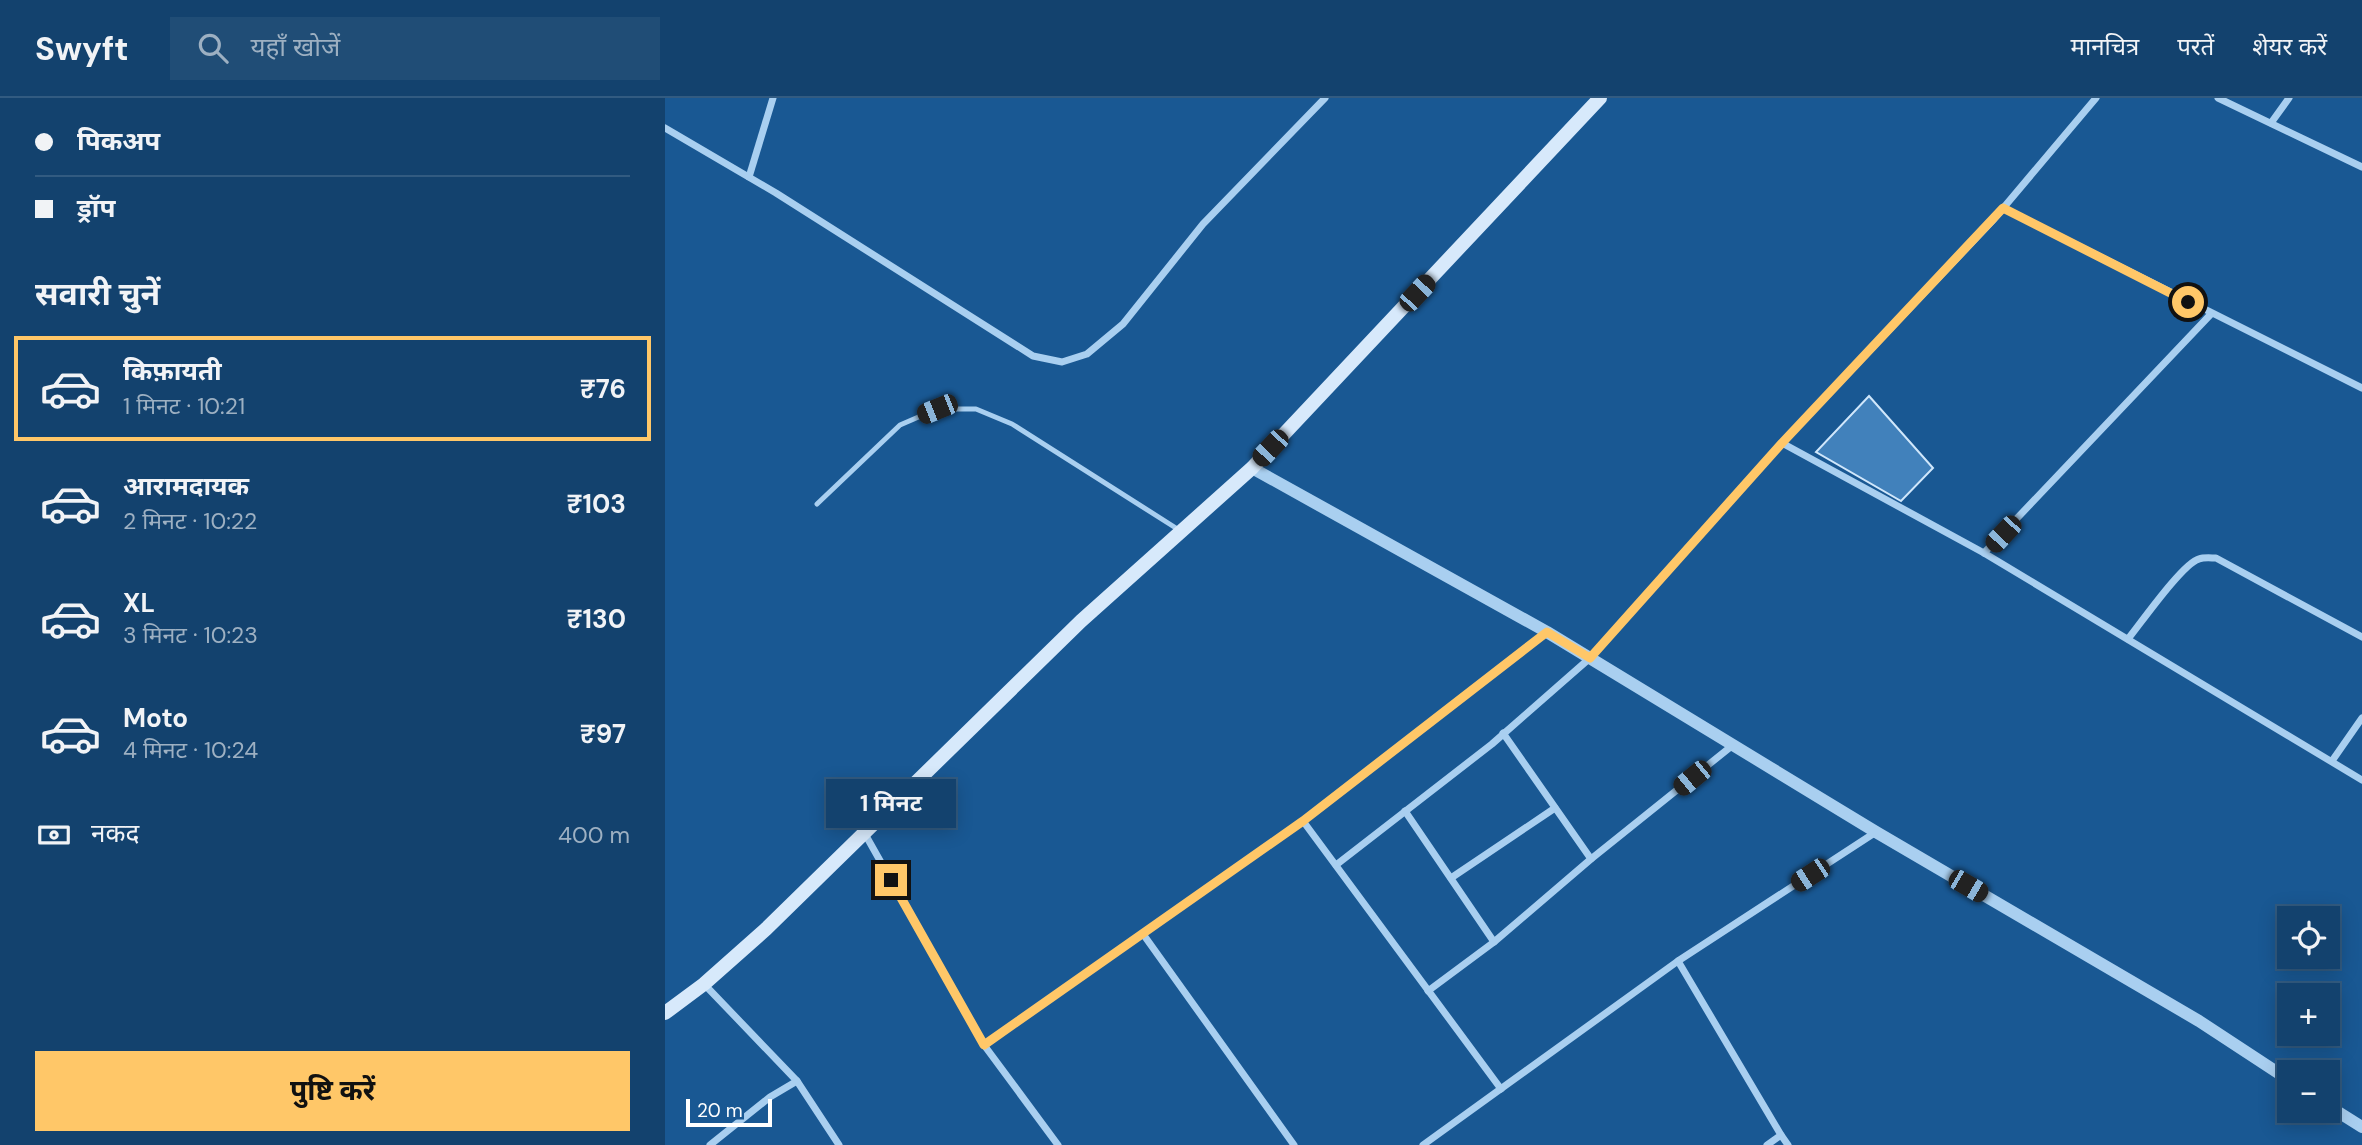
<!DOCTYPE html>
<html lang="hi">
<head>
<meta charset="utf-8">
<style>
	:root { --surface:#13426e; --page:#204d76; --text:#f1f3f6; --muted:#9db0c2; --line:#325b81; --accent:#ffc768 }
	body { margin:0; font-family:"DM Sans","Noto Sans Devanagari",sans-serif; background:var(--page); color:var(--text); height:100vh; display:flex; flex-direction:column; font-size:26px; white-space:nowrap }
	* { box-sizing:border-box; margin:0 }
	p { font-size:23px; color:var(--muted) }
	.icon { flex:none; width:38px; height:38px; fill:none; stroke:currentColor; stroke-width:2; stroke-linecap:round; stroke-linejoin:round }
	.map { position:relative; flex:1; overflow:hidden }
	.drawer { display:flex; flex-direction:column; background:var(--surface); width:665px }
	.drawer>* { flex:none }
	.banner { display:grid; align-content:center; height:154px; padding:0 35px; background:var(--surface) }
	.controls { position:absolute; left:1612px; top:808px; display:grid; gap:14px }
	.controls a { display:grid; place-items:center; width:63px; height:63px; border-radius:0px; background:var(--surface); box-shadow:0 4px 18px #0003,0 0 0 2px var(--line); font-size:35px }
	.scale { position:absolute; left:21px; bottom:18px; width:86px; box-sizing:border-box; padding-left:7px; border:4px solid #fff; border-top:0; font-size:19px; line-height:24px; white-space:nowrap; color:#fff; -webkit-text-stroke:5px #195893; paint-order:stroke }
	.end { position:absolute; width:32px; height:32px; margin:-16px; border:9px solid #ffc768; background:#111; box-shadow:0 0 0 4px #111 }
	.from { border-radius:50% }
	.bubble { position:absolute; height:49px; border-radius:0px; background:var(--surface); box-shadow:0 4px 18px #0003,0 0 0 2px var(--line); font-size:23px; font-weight:700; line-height:49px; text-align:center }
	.car { position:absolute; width:21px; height:42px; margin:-21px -10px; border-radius:9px; box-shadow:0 0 5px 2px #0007; background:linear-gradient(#222 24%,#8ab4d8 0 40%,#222 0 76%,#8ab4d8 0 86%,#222 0) }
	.banner b { display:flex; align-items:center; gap:24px; height:66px; font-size:26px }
	.banner b+b { border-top:2px solid var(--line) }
	.banner i { width:18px; height:18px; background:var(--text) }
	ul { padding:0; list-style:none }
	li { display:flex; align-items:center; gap:21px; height:105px; margin:0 14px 10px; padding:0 21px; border:4px solid transparent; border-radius:0px }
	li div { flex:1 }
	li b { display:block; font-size:26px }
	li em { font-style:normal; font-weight:700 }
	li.current { border-color:var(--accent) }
	li>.icon { width:63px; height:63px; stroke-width:1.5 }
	h2 { padding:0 35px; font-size:32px; line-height:84px }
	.pay { display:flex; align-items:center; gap:18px; height:77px; padding:0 35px; font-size:26px }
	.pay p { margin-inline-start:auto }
	.cta { display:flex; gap:14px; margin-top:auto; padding:14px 35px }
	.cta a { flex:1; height:80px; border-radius:0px; background:var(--accent); color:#111; font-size:28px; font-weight:700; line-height:80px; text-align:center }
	header { display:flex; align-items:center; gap:42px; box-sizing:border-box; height:98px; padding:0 35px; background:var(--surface); border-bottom:2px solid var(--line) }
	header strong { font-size:33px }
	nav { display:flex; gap:38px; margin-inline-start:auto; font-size:24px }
	.search { width:490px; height:63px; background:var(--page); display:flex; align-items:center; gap:18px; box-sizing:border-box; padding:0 24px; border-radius:0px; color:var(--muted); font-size:26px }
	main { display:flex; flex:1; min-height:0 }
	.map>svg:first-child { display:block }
	.building { fill:#4181bb; stroke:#d0e7fb; stroke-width:2 }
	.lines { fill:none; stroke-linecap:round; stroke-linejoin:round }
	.service { stroke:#a9cff0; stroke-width:5 }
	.minor { stroke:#a9cff0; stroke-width:7 }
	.tertiary { stroke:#a9cff0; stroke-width:12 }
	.secondary { stroke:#d7e9fb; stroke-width:14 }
	.route { stroke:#ffc768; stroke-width:9 }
</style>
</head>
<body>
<header>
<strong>Swyft</strong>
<div class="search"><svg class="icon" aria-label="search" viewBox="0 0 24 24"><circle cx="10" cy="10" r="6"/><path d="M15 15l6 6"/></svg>यहाँ खोजें</div>
<nav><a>मानचित्र</a><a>परतें</a><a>शेयर करें</a></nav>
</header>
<main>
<section class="drawer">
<div class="banner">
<b><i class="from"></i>पिकअप</b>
<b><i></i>ड्रॉप</b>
</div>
<h2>सवारी चुनें</h2>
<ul>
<li class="current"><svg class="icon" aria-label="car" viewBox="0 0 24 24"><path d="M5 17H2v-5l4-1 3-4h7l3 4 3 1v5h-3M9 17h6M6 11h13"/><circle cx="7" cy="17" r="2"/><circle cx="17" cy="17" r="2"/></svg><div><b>किफ़ायती</b><p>1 मिनट · 10:21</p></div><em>₹76</em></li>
<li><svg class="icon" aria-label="car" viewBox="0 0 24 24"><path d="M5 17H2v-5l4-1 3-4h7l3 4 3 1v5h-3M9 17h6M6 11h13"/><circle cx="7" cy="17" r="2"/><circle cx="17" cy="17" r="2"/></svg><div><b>आरामदायक</b><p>2 मिनट · 10:22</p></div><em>₹103</em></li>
<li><svg class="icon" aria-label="car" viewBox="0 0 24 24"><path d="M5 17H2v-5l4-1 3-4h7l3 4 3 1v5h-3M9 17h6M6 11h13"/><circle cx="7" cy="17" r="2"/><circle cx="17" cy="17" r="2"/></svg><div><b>XL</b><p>3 मिनट · 10:23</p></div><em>₹130</em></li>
<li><svg class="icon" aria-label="car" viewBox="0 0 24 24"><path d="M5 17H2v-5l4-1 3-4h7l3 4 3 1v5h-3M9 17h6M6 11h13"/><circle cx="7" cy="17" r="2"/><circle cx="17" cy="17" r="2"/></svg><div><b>Moto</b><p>4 मिनट · 10:24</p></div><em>₹97</em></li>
</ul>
<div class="pay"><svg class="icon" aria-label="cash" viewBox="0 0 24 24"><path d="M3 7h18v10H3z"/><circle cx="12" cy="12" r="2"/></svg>नकद<p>400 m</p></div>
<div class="cta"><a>पुष्टि करें</a></div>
</section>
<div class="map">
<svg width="1697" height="1047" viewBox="0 0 1697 1047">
	<rect width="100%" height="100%" fill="#195893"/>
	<polygon class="building" points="1204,298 1268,370 1236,403 1151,354"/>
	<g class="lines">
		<polyline class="service" points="152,406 235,327 272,311 311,311 347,326 514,432"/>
		<g class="minor">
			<polyline points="1553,0 1697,69"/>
			<polyline points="1606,25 1624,0"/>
			<polyline points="0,30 111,95 368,258 397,264 422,256 458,226 538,126 660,0"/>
			<polyline points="84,79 108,0"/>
			<polyline points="1338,110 1697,290"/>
			<polyline points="1117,345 1319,455 1697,682"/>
			<polyline points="1319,455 1546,216"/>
			<path d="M1463,541C1476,525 1518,465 1534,461C1539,459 1546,460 1551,460L1697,539"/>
			<polyline points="838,635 926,761"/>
			<polyline points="1667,663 1697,620"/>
			<polyline points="740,713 829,844"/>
			<polyline points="638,723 836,991"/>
			<polyline points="200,736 319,947 393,1047"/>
			<polyline points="671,767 827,646 925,560 1117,345 1329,121 1431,0"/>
			<polyline points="786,780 890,710"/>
			<polyline points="478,836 629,1047"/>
			<polyline points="1013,863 1116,1037 1102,1047"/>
			<polyline points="39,886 132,983 174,1047"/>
			<polyline points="763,893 829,844 926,761 1068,647"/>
			<polyline points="319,947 638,723 882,534"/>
			<polyline points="1116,1037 1123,1047"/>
			<polyline points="45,1047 105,999 132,983"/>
			<polyline points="758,1047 1013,863 1211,734"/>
		</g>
		<g class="tertiary">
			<polyline points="587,370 882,534 1211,734 1534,923 1624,982"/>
			<polyline points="1662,1007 1697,1029"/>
		</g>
		<polyline class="secondary" points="0,915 39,886 101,831 416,523 587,370 935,0"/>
	</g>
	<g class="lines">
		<polyline class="route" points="226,782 319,947 638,723 882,534 925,560 1117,345 1338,110 1523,204"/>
	</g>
</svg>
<div class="controls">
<a><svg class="icon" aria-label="locate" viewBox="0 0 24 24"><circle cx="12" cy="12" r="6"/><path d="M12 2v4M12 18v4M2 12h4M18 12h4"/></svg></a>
<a>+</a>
<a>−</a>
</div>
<div class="scale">20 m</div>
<i class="end from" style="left:1523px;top:204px"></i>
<i class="end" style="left:226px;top:782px"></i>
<div class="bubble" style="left:161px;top:681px;width:130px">1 मिनट</div>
<i class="car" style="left:752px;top:195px;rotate:43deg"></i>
<i class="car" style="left:272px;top:311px;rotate:248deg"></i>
<i class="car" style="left:605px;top:350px;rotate:223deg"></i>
<i class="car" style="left:1338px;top:436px;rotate:223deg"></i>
<i class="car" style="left:1027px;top:680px;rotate:231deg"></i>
<i class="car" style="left:1145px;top:777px;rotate:237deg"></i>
<i class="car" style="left:1303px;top:788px;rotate:120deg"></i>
</div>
</main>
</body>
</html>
